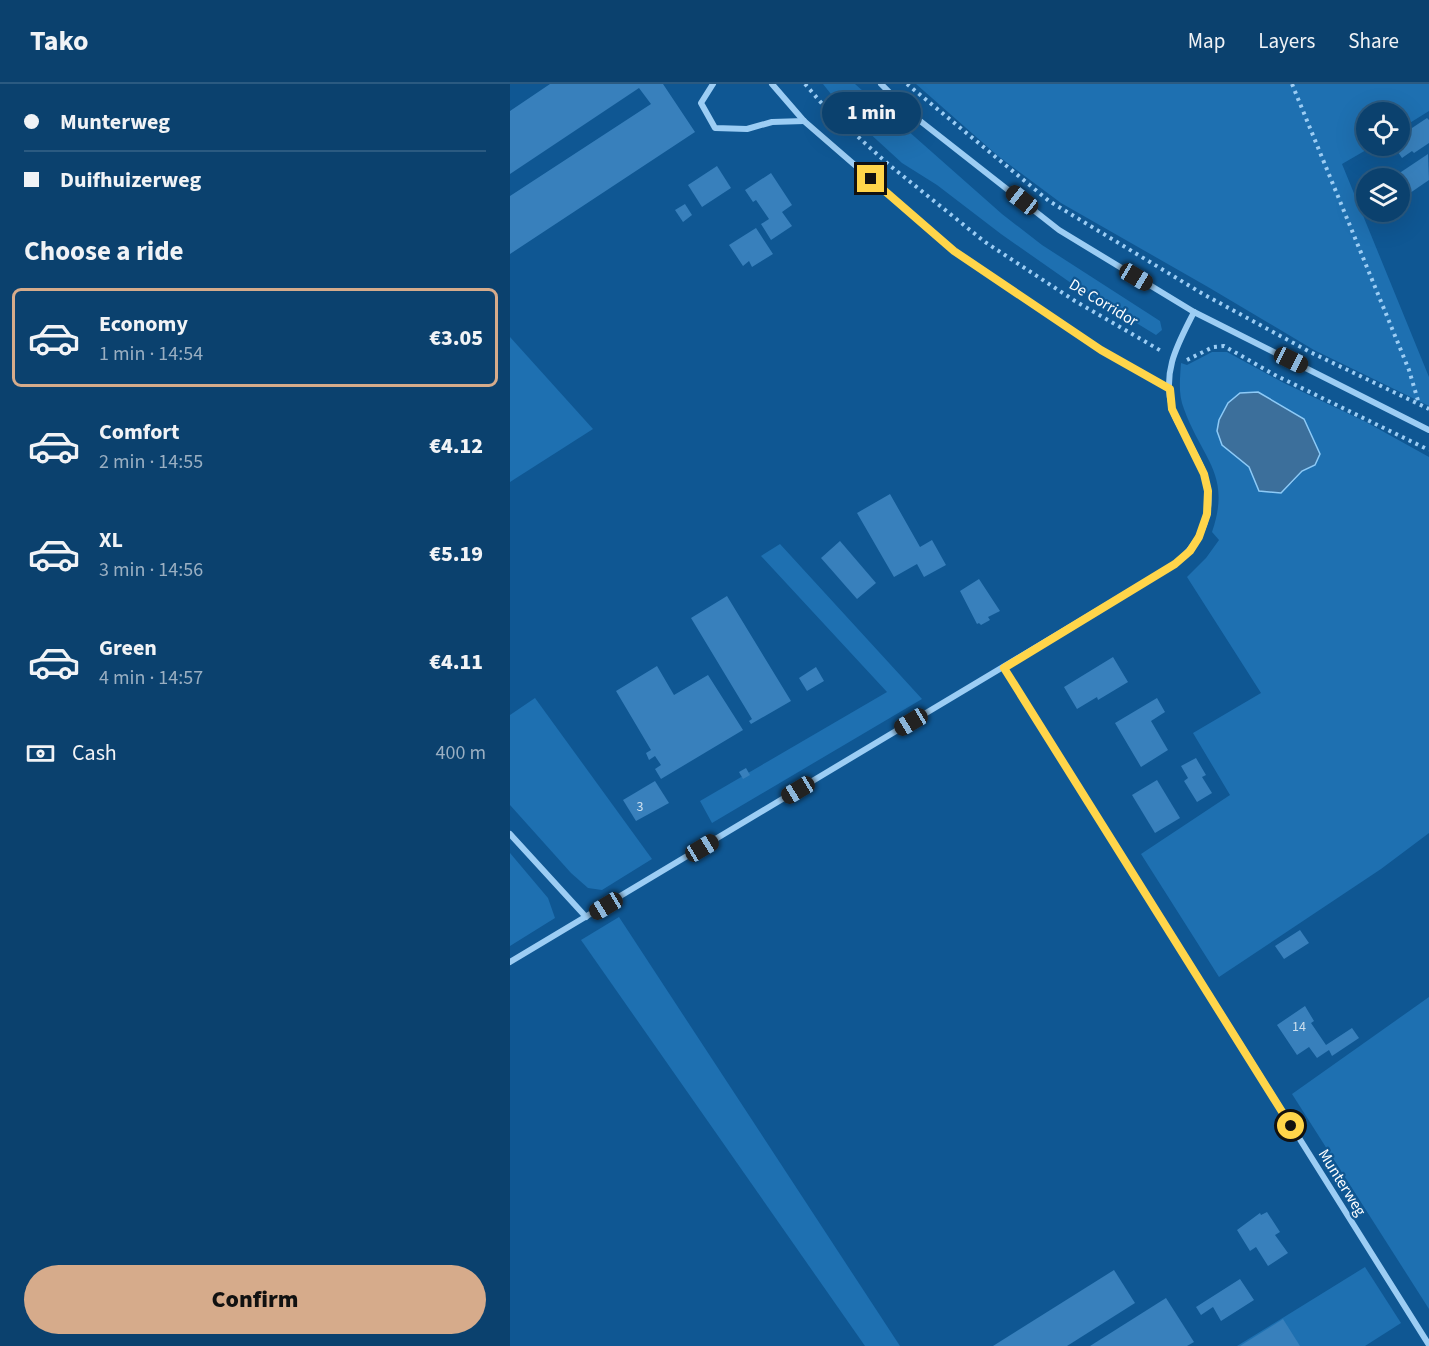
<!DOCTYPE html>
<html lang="en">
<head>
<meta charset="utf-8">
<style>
	:root { --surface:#0b416e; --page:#194c76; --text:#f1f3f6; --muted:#9aafc2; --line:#2b5a81; --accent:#d6ab8b }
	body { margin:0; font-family:"Source Sans 3",sans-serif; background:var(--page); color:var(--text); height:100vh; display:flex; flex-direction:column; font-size:22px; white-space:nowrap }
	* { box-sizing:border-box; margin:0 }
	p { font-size:20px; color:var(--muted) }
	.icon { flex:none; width:33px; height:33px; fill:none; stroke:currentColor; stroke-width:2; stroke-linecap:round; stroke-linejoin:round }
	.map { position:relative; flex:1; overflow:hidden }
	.side { display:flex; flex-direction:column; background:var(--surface); width:510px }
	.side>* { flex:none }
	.hud { display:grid; align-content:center; height:132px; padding:0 24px; background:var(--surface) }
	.controls { position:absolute; left:846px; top:18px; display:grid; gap:12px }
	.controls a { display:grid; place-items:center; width:54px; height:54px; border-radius:50%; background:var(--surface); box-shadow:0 6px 24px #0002,0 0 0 2px var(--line); font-size:30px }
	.end { position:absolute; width:27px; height:27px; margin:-14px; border:8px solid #ffd54a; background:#111; box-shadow:0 0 0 3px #111 }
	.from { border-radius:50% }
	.bubble { position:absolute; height:42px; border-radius:21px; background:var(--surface); box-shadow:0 6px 24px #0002,0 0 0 2px var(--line); font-size:20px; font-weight:800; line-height:42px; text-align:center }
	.car { position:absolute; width:18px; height:36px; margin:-18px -9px; border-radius:8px; box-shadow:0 0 4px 2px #0007; background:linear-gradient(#222 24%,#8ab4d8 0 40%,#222 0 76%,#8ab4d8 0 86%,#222 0) }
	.hud b { display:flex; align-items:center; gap:21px; height:57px; font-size:22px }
	.hud b+b { border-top:2px solid var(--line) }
	.hud i { width:15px; height:15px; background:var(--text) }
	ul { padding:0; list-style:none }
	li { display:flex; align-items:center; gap:18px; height:99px; margin:0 12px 9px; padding:0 12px; border:3px solid transparent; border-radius:9px }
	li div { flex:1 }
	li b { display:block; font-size:22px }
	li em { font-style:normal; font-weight:800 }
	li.current { border-color:var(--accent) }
	li>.icon { width:54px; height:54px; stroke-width:1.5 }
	h2 { padding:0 24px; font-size:27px; line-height:72px }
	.pay { display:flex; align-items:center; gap:15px; height:66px; padding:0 24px; font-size:22px }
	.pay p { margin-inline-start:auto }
	.button { display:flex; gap:12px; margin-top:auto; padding:12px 24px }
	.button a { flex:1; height:69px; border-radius:36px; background:var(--accent); color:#111; font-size:24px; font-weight:800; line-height:69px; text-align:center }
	header { display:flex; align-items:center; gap:36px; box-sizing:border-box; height:84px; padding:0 30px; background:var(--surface); border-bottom:2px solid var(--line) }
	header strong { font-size:28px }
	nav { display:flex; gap:33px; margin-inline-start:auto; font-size:21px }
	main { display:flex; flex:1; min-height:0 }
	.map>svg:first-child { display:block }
	.green { fill:#1e70b1; fill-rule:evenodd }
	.water { fill:#3c6f9b; stroke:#8dcaf7; stroke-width:1.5 }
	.building { fill:#3880bc }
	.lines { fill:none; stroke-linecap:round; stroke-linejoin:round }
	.path { stroke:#9ccdf4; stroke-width:4; stroke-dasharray:3 4.5; stroke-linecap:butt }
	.minor { stroke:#9ccdf4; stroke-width:6 }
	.route { stroke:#ffd54a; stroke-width:8 }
	.labels { text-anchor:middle; stroke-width:4.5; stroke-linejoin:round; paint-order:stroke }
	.number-label { font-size:14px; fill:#cddfee }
	.street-label { font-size:16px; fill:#fff; stroke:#0f5793 }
</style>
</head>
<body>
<header>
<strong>Tako</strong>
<nav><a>Map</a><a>Layers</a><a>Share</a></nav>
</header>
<main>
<section class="side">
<div class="hud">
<b><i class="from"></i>Munterweg</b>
<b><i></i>Duifhuizerweg</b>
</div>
<h2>Choose a ride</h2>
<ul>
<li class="current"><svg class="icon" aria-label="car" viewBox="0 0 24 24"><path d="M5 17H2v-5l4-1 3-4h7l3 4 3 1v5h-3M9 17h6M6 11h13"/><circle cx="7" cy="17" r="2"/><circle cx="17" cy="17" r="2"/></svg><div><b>Economy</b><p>1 min · 14:54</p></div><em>€3.05</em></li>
<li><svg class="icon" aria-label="car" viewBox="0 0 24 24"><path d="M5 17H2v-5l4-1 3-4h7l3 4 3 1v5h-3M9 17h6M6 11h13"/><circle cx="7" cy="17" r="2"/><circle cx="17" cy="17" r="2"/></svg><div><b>Comfort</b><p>2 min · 14:55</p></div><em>€4.12</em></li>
<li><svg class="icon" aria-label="car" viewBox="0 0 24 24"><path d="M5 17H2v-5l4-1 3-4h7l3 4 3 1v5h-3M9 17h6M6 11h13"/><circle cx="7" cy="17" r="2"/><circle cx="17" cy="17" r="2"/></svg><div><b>XL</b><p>3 min · 14:56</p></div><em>€5.19</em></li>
<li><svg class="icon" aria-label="car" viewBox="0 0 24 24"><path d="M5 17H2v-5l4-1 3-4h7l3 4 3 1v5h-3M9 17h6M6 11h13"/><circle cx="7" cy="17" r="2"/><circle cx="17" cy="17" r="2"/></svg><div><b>Green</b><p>4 min · 14:57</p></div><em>€4.11</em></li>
</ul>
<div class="pay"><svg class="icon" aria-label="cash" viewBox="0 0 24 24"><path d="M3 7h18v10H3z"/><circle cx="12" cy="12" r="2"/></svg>Cash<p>400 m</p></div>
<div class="button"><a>Confirm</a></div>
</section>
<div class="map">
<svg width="919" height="1262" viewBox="0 0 919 1262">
	<rect width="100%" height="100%" fill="#0f5793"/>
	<g class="green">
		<polygon points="313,0 345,0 492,130 532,161 650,237 652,246 646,251 561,199 491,150 427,101 392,79 332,24"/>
		<polygon points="406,0 919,0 919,27 890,45 890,28 856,28 856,62 863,62 832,80 919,293 919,322 804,266 698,203 551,119 488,72"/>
		<polygon points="0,253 83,345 0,398"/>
		<path d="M702,268H717L774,299L856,338L919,373V749L871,785L709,893L631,770L720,711L683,649L751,609L677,493L696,474L709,456L702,448C722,390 692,375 674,325C668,310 670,295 671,279L677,281ZM794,335L810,370L805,381L792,387L782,399L749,407L739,383L712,361Z"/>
		<polygon points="270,460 412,615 202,739 190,717 377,608 251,472"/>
		<polygon points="25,614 142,775 92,806 78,804 61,789 0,721 0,631"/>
		<polygon points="0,769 38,814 45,834 0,862"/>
		<polygon points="109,833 390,1262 355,1262 71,856"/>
		<polygon points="919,913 919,1225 782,1010"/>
		<polygon points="855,1183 891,1239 855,1262 727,1262"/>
	</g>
	<polygon class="water" points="748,308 794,335 810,370 805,381 792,387 771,409 749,407 739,383 712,361 707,347 709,336 718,319 730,309"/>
	<g class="building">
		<polygon points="40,0 153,0 185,48 0,170 0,112 141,20 129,4 0,90 0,27"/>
		<polygon points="917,34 919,36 919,59 904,69 902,67 892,74 884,62 890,62 890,52"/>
		<polygon points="918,70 919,96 900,109 888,90"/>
		<polygon points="207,82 221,104 192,123 178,101"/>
		<polygon points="261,89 282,121 272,128 282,142 261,156 251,140 259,135 246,116 243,118 235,106"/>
		<polygon points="175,120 182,131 173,138 165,126"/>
		<polygon points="246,144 263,170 242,183 239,177 233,182 219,161"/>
		<polygon points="380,410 410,463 422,456 436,481 414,493 407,480 384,493 347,429"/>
		<polygon points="330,457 366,499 347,515 311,474"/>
		<polygon points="469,495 490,527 478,533 480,536 471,541 469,539 467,540 450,507"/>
		<polygon points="217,512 281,617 241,640 239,637 242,635 181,534"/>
		<polygon points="603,573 618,598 588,616 587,613 567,625 554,603"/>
		<polygon points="147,582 164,611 198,591 233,646 151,695 145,685 151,681 145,672 139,676 136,669 141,666 106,607"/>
		<polygon points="306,583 314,597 297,607 289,594"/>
		<polygon points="647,614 655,628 641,637 658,666 631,683 605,639"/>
		<polygon points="686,674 696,691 692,693 702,709 687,718 674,697 678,694 671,682"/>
		<polygon points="236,684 240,691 233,695 229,688"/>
		<polygon points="647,696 670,734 645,749 622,711"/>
		<polygon points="145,697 159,719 126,737 113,716"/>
		<polygon points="790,846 799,859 774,875 765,862"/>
		<polygon points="795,922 804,937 801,939 816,961 842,944 849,954 822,972 819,966 807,974 799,963 787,971 767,941"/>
		<polygon points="757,1128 770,1148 765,1151 778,1169 758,1182 746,1163 740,1167 727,1146 750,1129 751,1131"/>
		<polygon points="604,1186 625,1219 557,1262 483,1262"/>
		<polygon points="730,1195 744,1216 711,1237 703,1223 691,1231 686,1223"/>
		<polygon points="656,1214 684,1258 677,1262 580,1262"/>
		<polygon points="773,1235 790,1262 730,1262"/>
	</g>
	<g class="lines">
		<g class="path">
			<polyline points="295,0 314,22 378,80 475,158 565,217 653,268"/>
			<polyline points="397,0 539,117 693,210 800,268 919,325"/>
			<polyline points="782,0 899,286 909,320"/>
			<polyline points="677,276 703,263 714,262 765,291 919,366"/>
		</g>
		<g class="minor">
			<polyline points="203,0 191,19 205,44 237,45 262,38 294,37"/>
			<polyline points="262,0 294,37 444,167 591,266 660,305"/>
			<polyline points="371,0 400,29 549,146 684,228 919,346"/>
			<polyline points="494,584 919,1261"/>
			<polyline points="0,750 76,833"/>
			<path d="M0,878L665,480C693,457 706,425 694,390C690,378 683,367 678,357C673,346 664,335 662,324C652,286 668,260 684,228"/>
		</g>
	</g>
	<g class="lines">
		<polyline class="route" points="361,95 444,167 591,266 660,305 662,325 694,390 698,407 697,430 689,453 680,467 665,480 494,584 781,1042"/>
	</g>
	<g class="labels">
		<g class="number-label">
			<text x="130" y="727">3</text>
			<text x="789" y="947">14</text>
		</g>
		<g class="street-label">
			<text transform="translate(594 218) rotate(31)" y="6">De Corridor</text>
			<text transform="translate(833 1098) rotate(58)" y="6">Munterweg</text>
		</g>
	</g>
</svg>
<div class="controls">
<a><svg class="icon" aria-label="locate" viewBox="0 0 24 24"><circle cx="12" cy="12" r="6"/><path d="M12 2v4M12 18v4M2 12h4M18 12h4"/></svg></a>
<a><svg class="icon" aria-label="layers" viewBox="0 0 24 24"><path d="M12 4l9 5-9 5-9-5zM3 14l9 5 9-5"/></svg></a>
</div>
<i class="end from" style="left:781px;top:1042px"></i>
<i class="end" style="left:361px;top:95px"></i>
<div class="bubble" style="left:312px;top:8px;width:99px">1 min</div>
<i class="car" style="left:512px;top:116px;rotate:308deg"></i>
<i class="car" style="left:626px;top:193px;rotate:121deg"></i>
<i class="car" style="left:781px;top:276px;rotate:116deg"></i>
<i class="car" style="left:401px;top:638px;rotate:239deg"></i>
<i class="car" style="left:288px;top:706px;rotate:239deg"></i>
<i class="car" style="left:192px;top:764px;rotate:59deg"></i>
<i class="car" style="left:96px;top:822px;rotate:239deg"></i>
</div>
</main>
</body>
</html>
